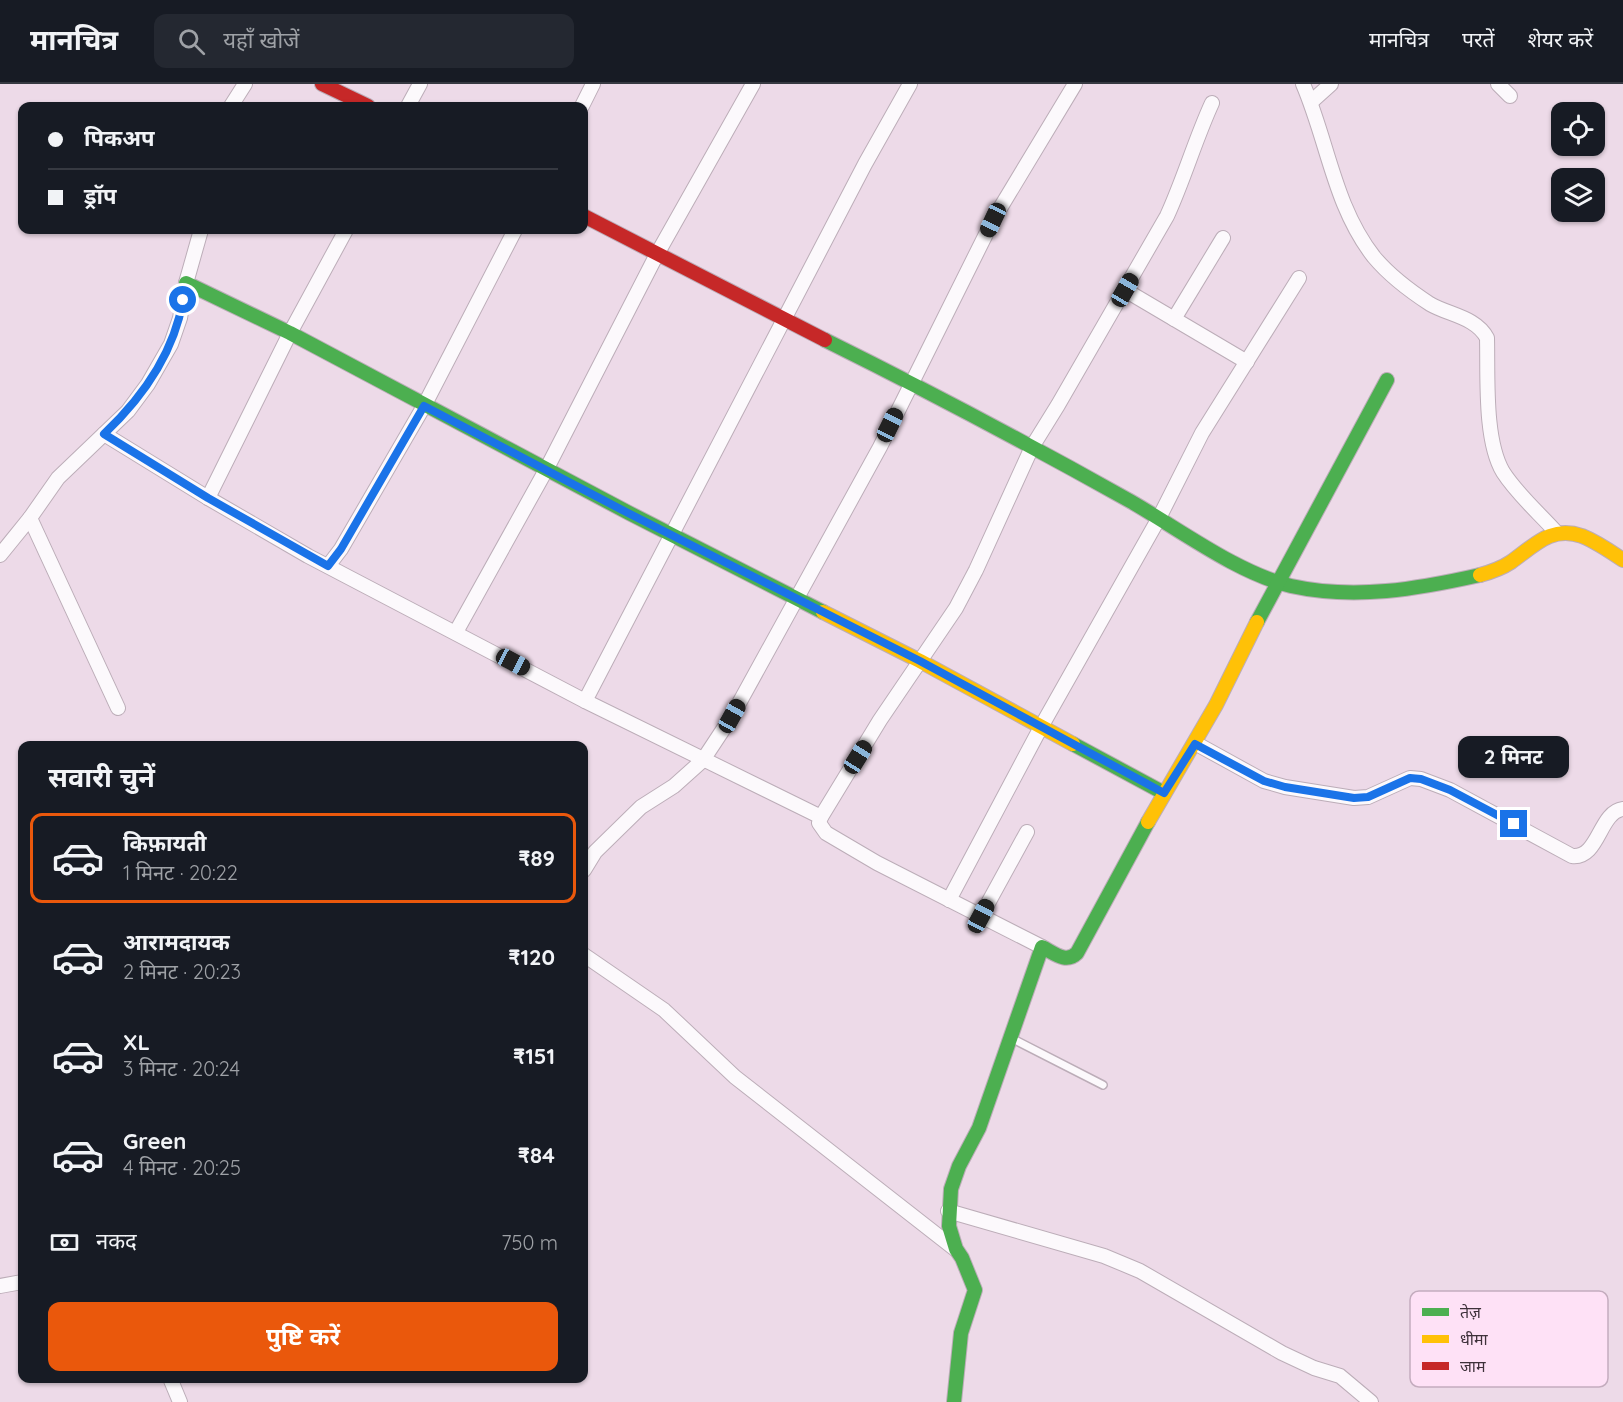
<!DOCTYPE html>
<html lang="hi">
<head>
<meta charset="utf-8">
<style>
	:root { --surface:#171b24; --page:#242831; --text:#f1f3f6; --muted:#9ea1a6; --line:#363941; --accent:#ea580c }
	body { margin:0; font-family:Quicksand,"Noto Sans Devanagari",sans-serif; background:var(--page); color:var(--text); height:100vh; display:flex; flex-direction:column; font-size:22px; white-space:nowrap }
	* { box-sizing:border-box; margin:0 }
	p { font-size:20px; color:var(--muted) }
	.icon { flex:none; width:33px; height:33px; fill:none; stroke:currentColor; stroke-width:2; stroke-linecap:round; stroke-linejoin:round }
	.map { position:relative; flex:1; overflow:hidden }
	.panel { position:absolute; left:18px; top:657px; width:570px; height:642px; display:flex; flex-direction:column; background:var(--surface); border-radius:12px; box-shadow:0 2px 4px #0004 }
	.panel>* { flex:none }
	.banner { position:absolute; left:18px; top:18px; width:570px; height:132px; border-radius:12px; box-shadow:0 2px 4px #0004; display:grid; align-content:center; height:132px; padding:0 30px; background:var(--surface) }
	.fabs { position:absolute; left:1551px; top:18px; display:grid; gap:12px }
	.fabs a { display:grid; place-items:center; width:54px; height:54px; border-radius:12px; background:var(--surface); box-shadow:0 2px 4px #0004; font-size:30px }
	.end { position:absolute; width:27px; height:27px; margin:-14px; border:8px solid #1a73e8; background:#fff; box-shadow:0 0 0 3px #fff }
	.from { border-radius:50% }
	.bubble { position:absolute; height:42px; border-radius:12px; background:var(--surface); box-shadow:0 2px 4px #0004; font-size:20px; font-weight:700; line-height:42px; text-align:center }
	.car { position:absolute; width:18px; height:36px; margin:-18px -9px; border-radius:8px; box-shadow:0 0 4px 2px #0007; background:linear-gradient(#222 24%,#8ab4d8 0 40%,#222 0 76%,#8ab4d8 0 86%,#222 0) }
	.banner b { display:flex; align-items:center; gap:21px; height:57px; font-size:22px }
	.banner b+b { border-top:2px solid var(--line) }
	.banner i { width:15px; height:15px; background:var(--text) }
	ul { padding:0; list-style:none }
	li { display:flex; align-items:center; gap:18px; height:90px; margin:0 12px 9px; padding:0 18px; border:3px solid transparent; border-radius:12px }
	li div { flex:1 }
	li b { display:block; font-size:22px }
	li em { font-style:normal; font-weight:700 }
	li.selected { border-color:var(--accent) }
	li>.icon { width:54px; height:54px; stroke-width:1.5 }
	h2 { padding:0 30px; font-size:27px; line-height:72px }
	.pay { display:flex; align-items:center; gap:15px; height:66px; padding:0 30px; font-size:22px }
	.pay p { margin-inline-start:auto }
	.action { display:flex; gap:12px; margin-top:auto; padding:12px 30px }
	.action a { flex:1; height:69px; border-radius:12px; background:var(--accent); color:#fff; font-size:24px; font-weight:700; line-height:69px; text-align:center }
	header { display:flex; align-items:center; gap:36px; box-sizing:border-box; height:84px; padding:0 30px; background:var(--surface); border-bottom:2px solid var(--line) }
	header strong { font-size:28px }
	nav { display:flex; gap:33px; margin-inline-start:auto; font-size:21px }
	.search { width:420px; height:54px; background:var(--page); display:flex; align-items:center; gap:15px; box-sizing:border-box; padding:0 21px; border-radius:12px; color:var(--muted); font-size:22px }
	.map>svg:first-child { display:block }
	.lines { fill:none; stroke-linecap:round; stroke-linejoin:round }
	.lane-casing { stroke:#bcadb8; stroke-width:10 }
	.street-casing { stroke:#bcadb8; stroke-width:16 }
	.fast-casing { stroke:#bcadb8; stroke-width:16 }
	.slow-casing { stroke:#bcadb8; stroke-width:16 }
	.jam-casing { stroke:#bcadb8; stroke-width:16 }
	.lane { stroke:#fcf9fc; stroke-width:7 }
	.street { stroke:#fcf9fc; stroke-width:14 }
	.fast { stroke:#4caf50; stroke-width:14 }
	.slow { stroke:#ffc107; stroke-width:14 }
	.jam { stroke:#c62828; stroke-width:14 }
	.route { stroke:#1a73e8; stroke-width:8 }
	.key { fill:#fee1f6; stroke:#c4acbe; stroke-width:1.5 }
	.key-label { font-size:16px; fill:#3e313a }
</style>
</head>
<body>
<header>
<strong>मानचित्र</strong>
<div class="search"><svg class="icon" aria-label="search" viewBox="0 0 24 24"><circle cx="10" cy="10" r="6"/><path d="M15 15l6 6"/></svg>यहाँ खोजें</div>
<nav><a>मानचित्र</a><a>परतें</a><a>शेयर करें</a></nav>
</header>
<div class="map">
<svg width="1623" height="1318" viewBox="0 0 1623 1318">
	<rect width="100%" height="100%" fill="#eddae8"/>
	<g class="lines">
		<defs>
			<polyline id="lane" points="1011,954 1103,1001"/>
			<g id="street">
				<path d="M1303,0C1328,58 1334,122 1374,173C1389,191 1410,207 1430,220C1449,231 1476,233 1487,254C1488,292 1484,356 1503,388C1517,410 1539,429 1556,448"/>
				<polyline points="1498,0 1510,12"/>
				<polyline points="1311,18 1331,0"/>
				<polyline points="231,22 245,0"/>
				<polyline points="408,22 420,0"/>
				<polyline points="582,22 593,0"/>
				<polyline points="1125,206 1247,278"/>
				<polyline points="1174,235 1223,154"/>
				<polyline points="104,350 208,414 308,472 585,617 821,733"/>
				<polyline points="208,414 290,249 346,146"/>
				<polyline points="30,434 118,624"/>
				<polyline points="0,471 30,434 58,394 128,327 148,300 171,260 180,234 186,199 201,146"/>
				<polyline points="328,482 341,465 424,322 515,146"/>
				<polyline points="456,548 546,386 656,172 753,0"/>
				<polyline points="585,617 865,80 910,0"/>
				<path d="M1195,659L1264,697L1285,703L1354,714L1368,713L1410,694L1421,695L1450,706L1572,772C1599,775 1599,728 1623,725"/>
				<polyline points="584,786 595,768 641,723 674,702 703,676 732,632 880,363 993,136 1075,0"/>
				<polyline points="949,816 1041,643 1159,434 1202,349 1299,194"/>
				<polyline points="981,832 1027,748"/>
				<path d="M1042,863L877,779L826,749L819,739L821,733L880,636L956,524L976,486L1032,363L1058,321L1167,132C1184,95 1195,56 1212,19"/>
				<polyline points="584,871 664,926 735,993 955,1165"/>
				<polyline points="948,1127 1104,1172 1140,1187 1282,1269 1314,1284 1340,1292 1371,1318"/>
				<polyline points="0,1202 22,1198"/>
				<polyline points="170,1294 180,1318"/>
			</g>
			<g id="fast">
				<polyline points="186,199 290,249 629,429 823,528"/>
				<path d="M825,256C928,307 1030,361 1130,417C1179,445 1237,489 1291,502C1355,516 1418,505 1480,491"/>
				<polyline points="1257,538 1387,296"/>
				<polyline points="1073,660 1164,709"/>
				<path d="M954,1318L961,1249L975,1206L962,1174L956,1165L949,1142L951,1105L959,1082L979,1044L1042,863C1054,869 1066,880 1077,869L1148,738"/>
			</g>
			<g id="slow">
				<path d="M1480,491C1491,488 1502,484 1511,478C1534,462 1551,441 1582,452C1597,458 1610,467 1623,476"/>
				<polyline points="823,528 920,577 1073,660"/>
				<polyline points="1148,738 1216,621 1257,538"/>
			</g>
			<g id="jam">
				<polyline points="322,0 368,22"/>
				<polyline points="584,132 825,256"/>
			</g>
		</defs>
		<use href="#lane" class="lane-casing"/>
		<use href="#street" class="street-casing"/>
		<use href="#fast" class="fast-casing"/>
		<use href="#slow" class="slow-casing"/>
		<use href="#jam" class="jam-casing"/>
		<use href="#lane" class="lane"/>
		<use href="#street" class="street"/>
		<use href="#fast" class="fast"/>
		<use href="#slow" class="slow"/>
		<use href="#jam" class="jam"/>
	</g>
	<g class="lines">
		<path class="route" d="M183,216C174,269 142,314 104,350L208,414L328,482L341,465L424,322L628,429L920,577L1164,709L1195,660L1264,697L1285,703L1354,714L1368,713L1410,694L1421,695L1450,706L1514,740"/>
	</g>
	<rect x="1410" y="1207" width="198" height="96" rx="9" class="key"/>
	<rect x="1422" y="1224" width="27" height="8" fill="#4caf50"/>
	<rect x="1422" y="1251" width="27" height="8" fill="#ffc107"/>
	<rect x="1422" y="1278" width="27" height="8" fill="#c62828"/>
	<g class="key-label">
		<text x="1460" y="1234">तेज़</text>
		<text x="1460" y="1261">धीमा</text>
		<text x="1460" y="1288">जाम</text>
	</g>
</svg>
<div class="fabs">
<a><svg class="icon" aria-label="locate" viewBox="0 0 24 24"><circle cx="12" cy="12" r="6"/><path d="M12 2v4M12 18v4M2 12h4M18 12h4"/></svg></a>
<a><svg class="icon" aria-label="layers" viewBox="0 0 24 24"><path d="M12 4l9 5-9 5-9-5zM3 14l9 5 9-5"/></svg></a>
</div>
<i class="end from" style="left:183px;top:216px"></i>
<i class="end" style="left:1514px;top:740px"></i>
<div class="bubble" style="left:1458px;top:652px;width:111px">2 मिनट</div>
<i class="car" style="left:993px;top:136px;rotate:205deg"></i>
<i class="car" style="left:1125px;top:206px;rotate:30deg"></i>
<i class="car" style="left:890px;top:341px;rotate:26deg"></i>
<i class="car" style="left:513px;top:578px;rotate:118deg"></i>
<i class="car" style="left:732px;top:632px;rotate:29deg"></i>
<i class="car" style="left:858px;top:673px;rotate:32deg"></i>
<i class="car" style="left:981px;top:832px;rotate:28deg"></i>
<div class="banner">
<b><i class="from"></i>पिकअप</b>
<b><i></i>ड्रॉप</b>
</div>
<section class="panel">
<h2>सवारी चुनें</h2>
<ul>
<li class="selected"><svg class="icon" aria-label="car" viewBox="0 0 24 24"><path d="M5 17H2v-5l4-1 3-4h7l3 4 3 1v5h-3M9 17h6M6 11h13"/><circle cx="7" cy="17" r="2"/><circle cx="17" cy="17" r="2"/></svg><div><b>किफ़ायती</b><p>1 मिनट · 20:22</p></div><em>₹89</em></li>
<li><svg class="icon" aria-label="car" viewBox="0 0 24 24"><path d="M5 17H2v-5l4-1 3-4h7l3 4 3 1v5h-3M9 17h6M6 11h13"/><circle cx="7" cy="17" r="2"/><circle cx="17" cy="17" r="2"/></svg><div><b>आरामदायक</b><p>2 मिनट · 20:23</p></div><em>₹120</em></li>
<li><svg class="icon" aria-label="car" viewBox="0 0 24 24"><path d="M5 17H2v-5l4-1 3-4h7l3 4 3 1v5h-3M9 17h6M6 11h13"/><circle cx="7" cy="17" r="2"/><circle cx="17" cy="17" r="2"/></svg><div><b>XL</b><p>3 मिनट · 20:24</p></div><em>₹151</em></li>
<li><svg class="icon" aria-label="car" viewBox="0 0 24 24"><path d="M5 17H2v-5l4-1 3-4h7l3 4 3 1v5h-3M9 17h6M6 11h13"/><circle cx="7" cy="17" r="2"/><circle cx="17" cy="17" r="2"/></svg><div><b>Green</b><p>4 मिनट · 20:25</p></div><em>₹84</em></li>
</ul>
<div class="pay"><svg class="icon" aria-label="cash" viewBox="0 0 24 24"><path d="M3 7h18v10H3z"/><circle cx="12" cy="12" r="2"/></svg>नकद<p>750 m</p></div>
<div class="action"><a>पुष्टि करें</a></div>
</section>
</div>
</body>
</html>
